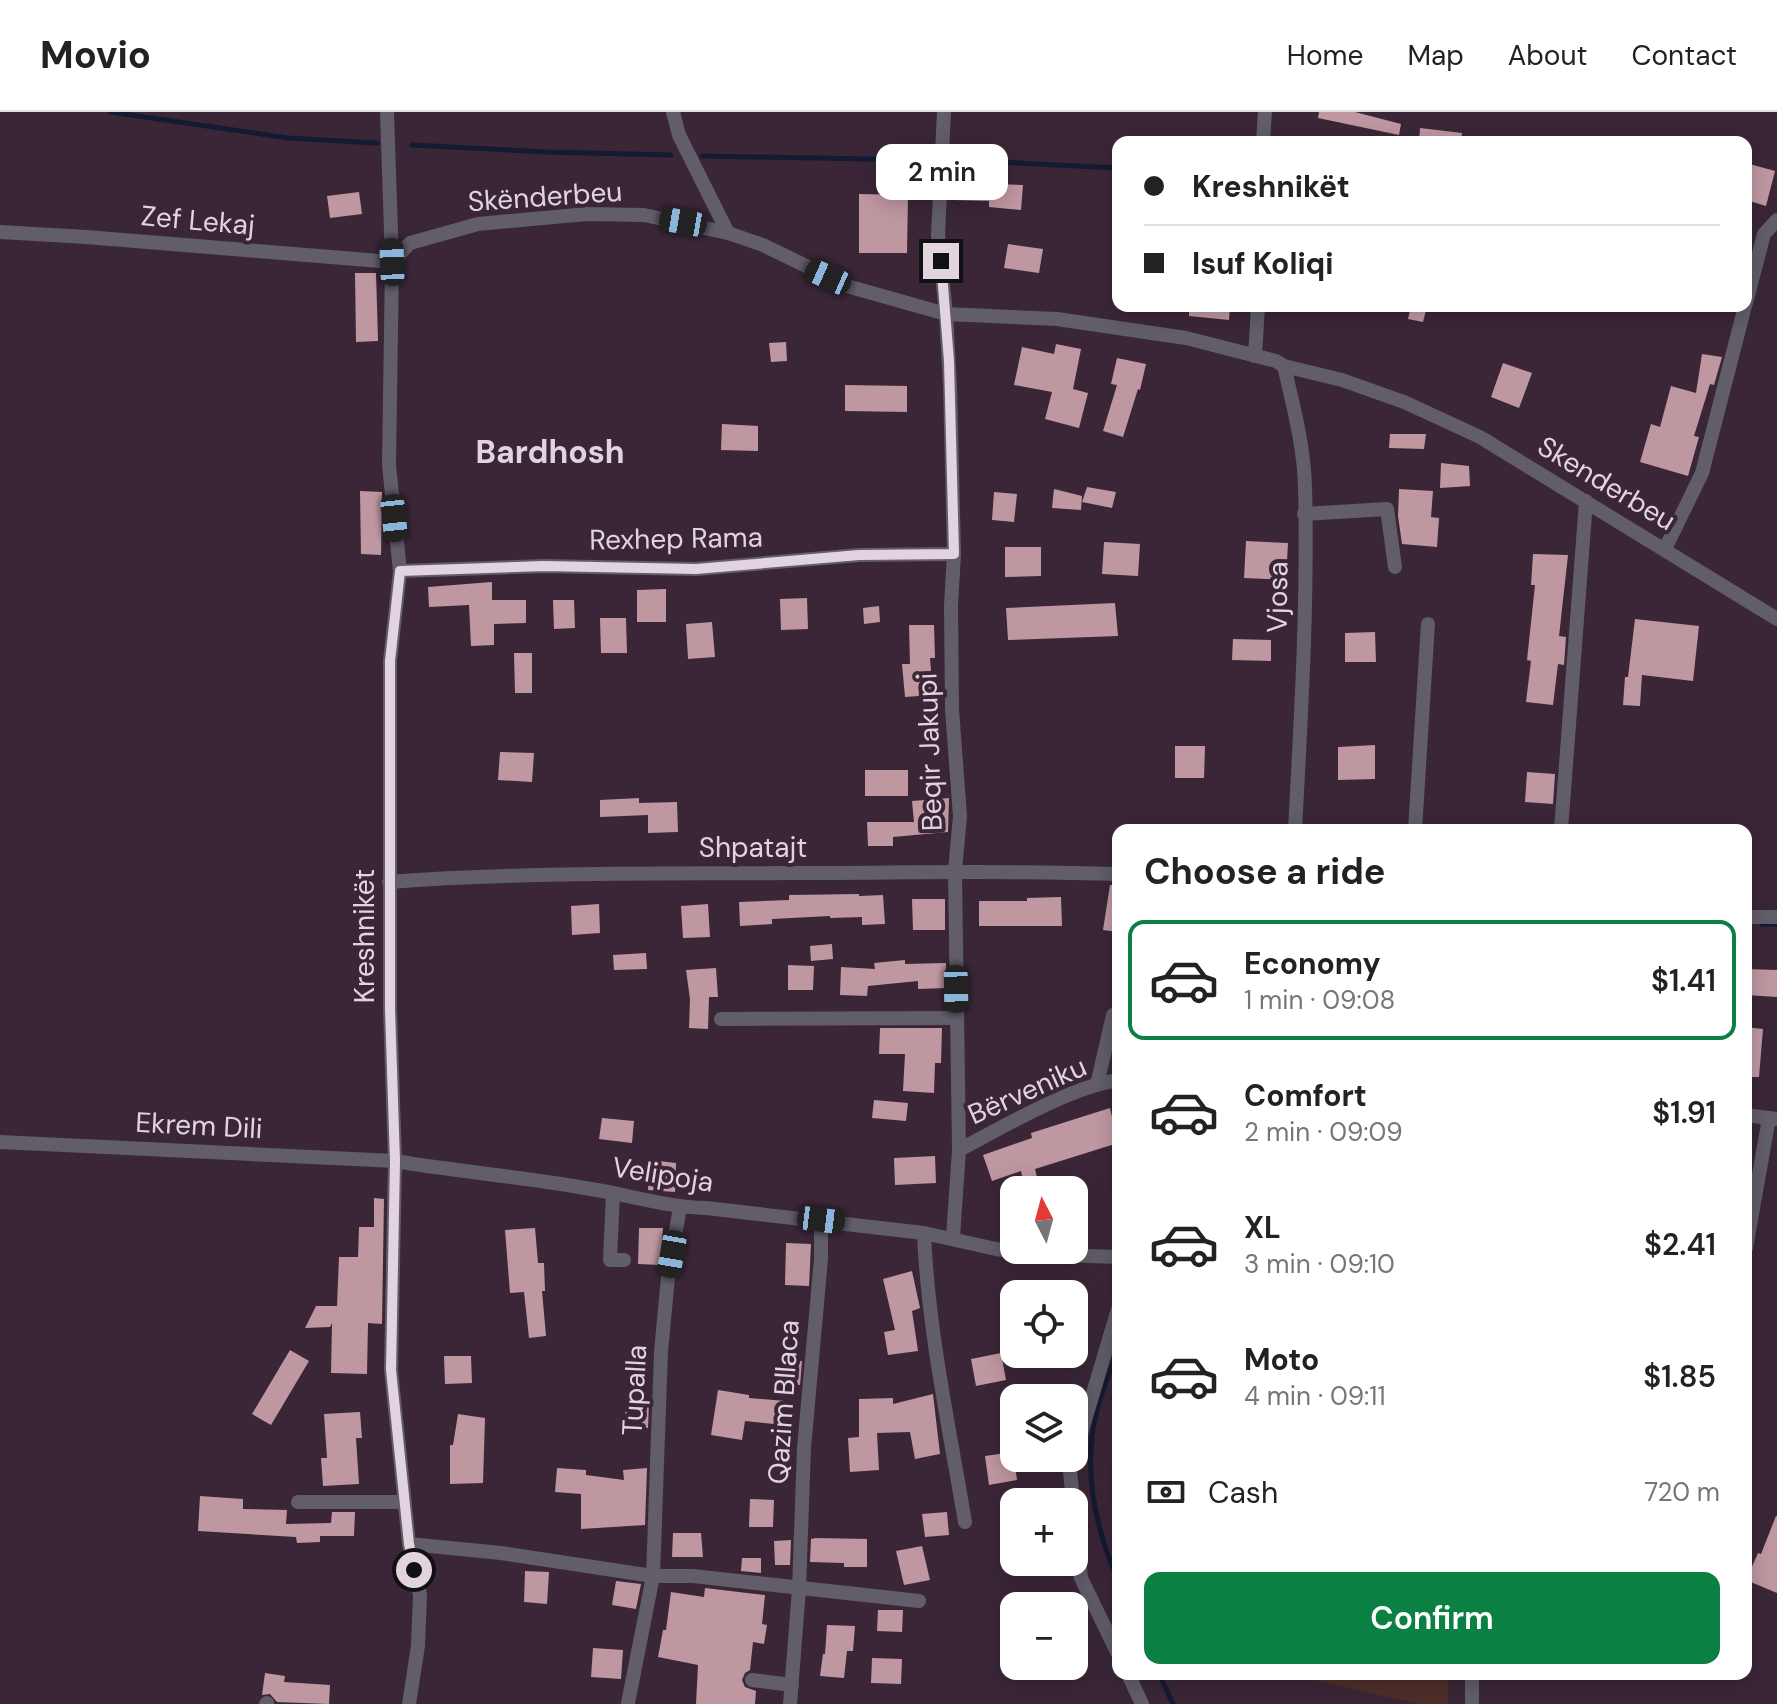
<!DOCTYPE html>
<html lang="en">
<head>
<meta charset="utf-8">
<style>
	:root { --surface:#fff; --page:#f6f6f6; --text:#222; --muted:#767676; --line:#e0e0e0; --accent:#0b8043 }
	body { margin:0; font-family:"DM Sans",sans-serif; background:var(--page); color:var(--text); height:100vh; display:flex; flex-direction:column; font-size:30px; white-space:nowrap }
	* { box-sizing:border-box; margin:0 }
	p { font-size:26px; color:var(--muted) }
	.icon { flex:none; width:44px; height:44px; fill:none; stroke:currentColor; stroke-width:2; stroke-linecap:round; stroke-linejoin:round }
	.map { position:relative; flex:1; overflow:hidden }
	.side { position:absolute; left:1112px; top:712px; width:640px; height:856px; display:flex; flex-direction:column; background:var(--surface); border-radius:16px; box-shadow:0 4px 20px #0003 }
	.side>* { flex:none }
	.guide { position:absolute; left:1112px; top:24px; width:640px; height:176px; border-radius:16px; box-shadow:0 4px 20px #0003; display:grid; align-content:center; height:176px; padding:0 32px; background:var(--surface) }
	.needle { width:52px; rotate:354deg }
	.tools { position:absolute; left:1000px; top:1064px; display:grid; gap:16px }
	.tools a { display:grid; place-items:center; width:88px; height:88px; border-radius:16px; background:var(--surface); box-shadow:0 4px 20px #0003; font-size:40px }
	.end { position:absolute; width:36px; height:36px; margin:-18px; border:10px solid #e1d4df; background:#111; box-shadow:0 0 0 4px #111 }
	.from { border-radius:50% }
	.bubble { position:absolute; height:56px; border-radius:16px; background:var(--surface); box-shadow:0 4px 20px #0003; font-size:26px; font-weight:600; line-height:56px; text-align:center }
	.car { position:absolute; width:24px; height:48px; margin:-24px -12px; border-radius:10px; box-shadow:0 0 6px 2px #0007; background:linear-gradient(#222 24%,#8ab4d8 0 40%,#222 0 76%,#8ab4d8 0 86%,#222 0) }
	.guide b { display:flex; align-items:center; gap:28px; height:76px; font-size:30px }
	.guide b+b { border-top:2px solid var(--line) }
	.guide i { width:20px; height:20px; background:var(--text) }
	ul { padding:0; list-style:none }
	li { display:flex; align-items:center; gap:24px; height:120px; margin:0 16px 12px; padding:0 16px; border:4px solid transparent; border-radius:16px }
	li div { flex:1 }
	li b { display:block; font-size:30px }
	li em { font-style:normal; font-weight:600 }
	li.active { border-color:var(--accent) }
	li>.icon { width:72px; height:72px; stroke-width:1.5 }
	h2 { padding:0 32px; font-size:36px; line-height:96px }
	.pay { display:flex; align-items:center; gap:20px; height:88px; padding:0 32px; font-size:30px }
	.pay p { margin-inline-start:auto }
	.cta { display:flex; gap:16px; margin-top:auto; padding:16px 32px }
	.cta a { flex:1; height:92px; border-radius:16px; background:var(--accent); color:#fff; font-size:32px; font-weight:600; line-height:92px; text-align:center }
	header { display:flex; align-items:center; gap:48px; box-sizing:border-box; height:112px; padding:0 40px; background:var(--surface); border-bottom:2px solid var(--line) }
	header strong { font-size:38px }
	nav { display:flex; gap:44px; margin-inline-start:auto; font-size:28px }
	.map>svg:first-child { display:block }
	.green { fill:#4e2e28 }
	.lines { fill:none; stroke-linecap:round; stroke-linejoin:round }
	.stream { stroke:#141a33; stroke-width:5 }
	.building { fill:#bf97a1 }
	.minor { stroke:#615d69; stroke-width:14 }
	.route { stroke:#e1d4df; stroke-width:10 }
	.labels { text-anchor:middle; stroke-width:8; stroke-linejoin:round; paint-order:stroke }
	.street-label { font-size:28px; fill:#e1d4df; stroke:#3a2637 }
	.quarter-label { font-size:32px; font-weight:bold; fill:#e1d4df; stroke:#3a2637 }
</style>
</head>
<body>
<header>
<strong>Movio</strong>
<nav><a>Home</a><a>Map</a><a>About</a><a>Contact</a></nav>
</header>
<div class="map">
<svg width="1777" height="1592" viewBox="0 0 1777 1592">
	<rect width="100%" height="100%" fill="#3a2637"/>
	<polygon class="green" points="1297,1562 1448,1562 1448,1592 1419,1592 1301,1565"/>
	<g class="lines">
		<g class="stream">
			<polyline points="110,0 288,26 377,31"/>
			<polyline points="412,33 547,40 671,43"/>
			<polyline points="702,44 922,48"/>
			<polyline points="957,48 1118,56"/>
			<polyline points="1762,812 1777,812"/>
			<path d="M1118,1234C1110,1261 1097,1289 1093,1317C1085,1369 1097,1420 1118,1468"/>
			<polyline points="1159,1562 1173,1592"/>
		</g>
	</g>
	<g class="building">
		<polygon points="1319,0 1355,0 1401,12 1399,23 1318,6"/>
		<polygon points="1420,16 1462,21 1461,30 1419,30"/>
		<polygon points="1746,51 1775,59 1766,94 1746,88"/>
		<polygon points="954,71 1023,73 1021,98 989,95 989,89 954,88"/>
		<polygon points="359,80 362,102 330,106 327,84"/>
		<polygon points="859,82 908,83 907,141 859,141"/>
		<polygon points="1008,132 1043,137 1039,161 1004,156"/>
		<polygon points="355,161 376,161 378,229 356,230"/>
		<polygon points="1189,194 1230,194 1229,208 1189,204"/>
		<polygon points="1411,194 1427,194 1423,210 1408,207"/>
		<polygon points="786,230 787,249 771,250 769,231"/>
		<polygon points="1056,232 1081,237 1073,277 1088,281 1079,316 1045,307 1052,280 1014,273 1022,235 1054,242"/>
		<polygon points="1702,242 1722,245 1714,273 1710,272 1694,324 1699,325 1688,364 1640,350 1651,312 1660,315 1671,274 1696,281"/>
		<polygon points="1117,246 1146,252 1140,278 1138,277 1123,325 1103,319 1117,273 1111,272"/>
		<polygon points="1503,251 1532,261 1519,296 1491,285"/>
		<polygon points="845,273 907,274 907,300 845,299"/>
		<polygon points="722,312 758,314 758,339 721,338"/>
		<polygon points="1390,322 1426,322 1424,337 1389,336"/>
		<polygon points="1441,351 1469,354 1470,374 1440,376"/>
		<polygon points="1087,375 1116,380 1112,396 1082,390"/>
		<polygon points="1054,377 1082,384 1081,398 1052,396"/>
		<polygon points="1399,377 1433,379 1431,405 1439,406 1437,435 1402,432 1398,404"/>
		<polygon points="360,379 382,380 381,443 361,442"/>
		<polygon points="994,380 1017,382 1014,410 992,408"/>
		<polygon points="1246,429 1288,431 1286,468 1244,466"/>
		<polygon points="1104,430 1140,432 1138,464 1102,462"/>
		<polygon points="1005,435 1041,435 1041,464 1005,465"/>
		<polygon points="1533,442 1568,443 1559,524 1566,525 1564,553 1558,552 1553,593 1526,590 1531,549 1527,548 1535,473 1531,473"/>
		<polygon points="492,470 492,488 526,488 526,511 494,512 494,533 471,534 469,493 429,495 428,475"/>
		<polygon points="666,477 666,510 637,510 637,478"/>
		<polygon points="807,486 808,517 781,518 780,487"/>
		<polygon points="553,488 574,488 575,516 554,517"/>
		<polygon points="1115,491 1118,524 1008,528 1006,496"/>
		<polygon points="879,494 880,510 864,512 863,496"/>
		<polygon points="600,506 626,506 627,541 601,541"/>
		<polygon points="1635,507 1699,514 1693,569 1642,563 1640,594 1623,593 1625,565 1628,565"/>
		<polygon points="712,510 715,545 688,547 686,512"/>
		<polygon points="909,513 934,513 935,546 930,546 933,583 905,585 902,552 910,552"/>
		<polygon points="1375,520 1376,550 1345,550 1345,521"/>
		<polygon points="1233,527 1271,528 1271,549 1232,548"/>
		<polygon points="514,541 532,541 532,581 515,581"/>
		<polygon points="1375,633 1375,667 1338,668 1338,635"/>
		<polygon points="1175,634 1205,634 1204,666 1175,666"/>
		<polygon points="500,640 534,641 532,670 498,668"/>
		<rect x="865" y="658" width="43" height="26"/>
		<polygon points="1527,660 1555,662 1553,692 1525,690"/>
		<polygon points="639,686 639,691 677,690 678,720 648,721 648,703 600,705 600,688"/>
		<polygon points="949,686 948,720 893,725 893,734 868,734 867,710 914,710 912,689"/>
		<polygon points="1110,773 1118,773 1118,820 1103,818"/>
		<polygon points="859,782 859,784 883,783 885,812 862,813 862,805 830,806 830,804 772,807 772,812 740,814 739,790 789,788 789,783"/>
		<polygon points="1061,785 1062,814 979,814 979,789 1027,789 1027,786"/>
		<polygon points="912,787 945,787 945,818 913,818"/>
		<polygon points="599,792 600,821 572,823 571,794"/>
		<polygon points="708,792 710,825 683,826 681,794"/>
		<polygon points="832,832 833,847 811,849 810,834"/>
		<polygon points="646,841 647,857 614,858 613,843"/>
		<polygon points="905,848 905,852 946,851 947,876 918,877 918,869 868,874 867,884 840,883 841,855 875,857 874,851"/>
		<polygon points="788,853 814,854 813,878 788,878"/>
		<polygon points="716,856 718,885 709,885 708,917 689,916 690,887 686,858"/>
		<polygon points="1746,857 1777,858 1777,885 1746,883"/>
		<polygon points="1746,915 1763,917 1759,965 1746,965"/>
		<polygon points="880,916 942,916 941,951 935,951 934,981 903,979 905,942 879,942"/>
		<polygon points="874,988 908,991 906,1009 872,1006"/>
		<polygon points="1110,996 1118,1031 1035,1057 1040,1078 1025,1078 1021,1059 992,1069 983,1043 1032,1026 1031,1021"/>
		<polygon points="602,1006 634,1009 632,1031 599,1027"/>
		<polygon points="935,1044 936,1071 895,1073 894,1046"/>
		<polygon points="650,1048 676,1051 675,1080 648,1078"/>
		<polygon points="374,1086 384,1087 382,1212 368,1211 367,1262 331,1261 332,1211 330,1215 305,1216 316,1194 337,1194 339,1145 358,1145 359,1115 374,1115"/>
		<polygon points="535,1116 538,1151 544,1151 545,1179 542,1179 546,1224 529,1226 524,1180 510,1181 505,1118"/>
		<polygon points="639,1116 663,1116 660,1153 638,1152"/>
		<polygon points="786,1131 811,1132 809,1174 785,1173"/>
		<polygon points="912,1159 920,1196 912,1199 918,1239 888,1243 884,1220 895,1218 883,1167"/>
		<polygon points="290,1238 309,1249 271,1313 252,1302"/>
		<polygon points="1001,1241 1006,1268 976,1274 971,1247"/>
		<polygon points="444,1244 471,1244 472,1271 445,1272"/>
		<polygon points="783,1248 802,1249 800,1273 781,1271"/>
		<polygon points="718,1278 749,1283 749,1286 785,1289 783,1313 745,1309 742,1328 711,1323"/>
		<polygon points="933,1282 940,1342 915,1347 910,1320 877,1321 879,1358 850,1360 848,1326 859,1325 859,1287 893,1286 893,1292"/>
		<polygon points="627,1287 649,1290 648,1316 624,1312"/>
		<polygon points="360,1300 362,1326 356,1326 359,1372 323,1374 321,1346 327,1346 324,1302"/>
		<polygon points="458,1302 485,1306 483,1371 450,1372 450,1333 453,1333"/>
		<polygon points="1013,1340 1017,1368 989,1373 985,1344"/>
		<polygon points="557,1356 586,1358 586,1363 624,1368 623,1358 647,1356 645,1413 581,1417 581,1382 555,1380"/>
		<polygon points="200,1384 243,1387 243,1397 287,1398 286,1412 331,1411 332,1400 355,1400 354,1424 320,1424 320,1430 297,1431 296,1425 198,1419"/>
		<polygon points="750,1387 774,1388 773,1415 749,1415"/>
		<polygon points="947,1400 949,1423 925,1425 922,1402"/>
		<polygon points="1776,1404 1777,1404 1777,1481 1746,1468 1758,1441 1761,1442"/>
		<polygon points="673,1421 701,1421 703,1445 672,1445"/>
		<polygon points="816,1426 867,1427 867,1455 844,1455 844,1451 810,1450 811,1427"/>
		<polygon points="791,1428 790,1453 775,1453 774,1429"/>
		<polygon points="922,1434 930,1468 904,1473 896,1439"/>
		<polygon points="742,1446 761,1446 761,1461 741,1459"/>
		<polygon points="525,1459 549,1460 547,1492 524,1490"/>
		<polygon points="616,1469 641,1472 636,1497 612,1493"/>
		<polygon points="705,1476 765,1483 762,1512 767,1513 764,1532 753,1530 750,1558 745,1561 742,1568 745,1575 756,1579 755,1592 696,1592 698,1553 658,1545 663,1518 666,1518 671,1480 704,1485"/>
		<polygon points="878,1498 903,1498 902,1520 877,1519"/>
		<polygon points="827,1513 855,1514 853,1539 847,1539 844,1566 820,1564 823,1542 825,1542"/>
		<polygon points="593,1536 623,1538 621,1567 591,1565"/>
		<polygon points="872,1546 902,1547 901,1572 871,1571"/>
		<polygon points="265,1561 285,1564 284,1570 330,1573 329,1592 277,1590 270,1582 262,1583"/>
	</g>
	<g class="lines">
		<g class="minor">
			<polyline points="387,0 392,150 389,353 400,459 390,549 390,897 395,1049 391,1258 409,1432 420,1483 418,1534 409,1592"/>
			<polyline points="673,0 679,23 728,121"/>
			<polyline points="944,0 938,123 946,202 950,273 954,442 951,494 952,597 960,704 955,759 959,1038 953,1125"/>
			<polyline points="1263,30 1265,0"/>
			<polyline points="0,120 86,125 392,150"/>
			<polyline points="392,150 410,131 478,112 587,102 644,103 728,121 763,133 847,174 946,202 1057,207 1186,226 1276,249 1284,254 1342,268 1404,290 1480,325 1777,507"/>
			<polyline points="1746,191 1764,122 1777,108"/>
			<polyline points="1255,244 1258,194"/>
			<path d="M1284,254C1293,293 1304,334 1305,375C1308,489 1301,604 1295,718"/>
			<polyline points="1304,402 1387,397 1395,455"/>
			<polyline points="1665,437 1702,361 1745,194"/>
			<polyline points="400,459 544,454 696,457 859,443 954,442"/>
			<polyline points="1415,718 1428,512"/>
			<polyline points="1561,718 1586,389"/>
			<path d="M389,770C523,760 656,762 790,761C899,761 1008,758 1118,762"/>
			<polyline points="1746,805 1777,805"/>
			<polyline points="721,907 957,906"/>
			<polyline points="1097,973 1113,903"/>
			<polyline points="1746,1003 1777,1007"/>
			<path d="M0,1030L395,1049C460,1060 526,1065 591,1077C629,1083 666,1095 706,1096L924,1121L996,1137L1029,1142L1118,1145"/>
			<path d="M959,1038C1003,1015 1070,975 1118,968"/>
			<polyline points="613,1081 610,1148 624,1148"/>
			<path d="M924,1121C928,1218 949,1314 965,1410"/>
			<polyline points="1746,1136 1769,1006"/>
			<polyline points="298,1390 404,1390"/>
			<polyline points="1073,1390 1070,1359 1118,1197"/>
			<polyline points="1074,1395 1081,1466 1118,1542"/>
			<polyline points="409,1432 501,1441 653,1464 693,1464 919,1489"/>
			<polyline points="1128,1562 1142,1592"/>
			<polyline points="1472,1562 1472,1592"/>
			<polyline points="752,1568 792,1573"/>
			<polyline points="628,1591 653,1464 661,1240 668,1165 680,1095"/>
			<polyline points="266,1592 267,1591"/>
			<polyline points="790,1592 799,1477 804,1336 821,1147 821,1108"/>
		</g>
	</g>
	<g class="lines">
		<polyline class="route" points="414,1458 409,1432 391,1258 395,1049 390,897 390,549 400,459 544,454 696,457 859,443 954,442 949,249 941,149"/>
	</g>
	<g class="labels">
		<g class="street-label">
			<text transform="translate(545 84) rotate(-4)" y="10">Skënderbeu</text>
			<text transform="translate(198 108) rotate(5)" y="10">Zef Lekaj</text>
			<text transform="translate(1607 371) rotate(31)" y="10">Skenderbeu</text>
			<text transform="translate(676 426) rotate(-1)" y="10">Rexhep Rama</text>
			<text transform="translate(1277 485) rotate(-89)" y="10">Vjosa</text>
			<text transform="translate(929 640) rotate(-92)" y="10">Beqir Jakupi</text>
			<text x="753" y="745">Shpatajt</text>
			<text transform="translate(364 824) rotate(-90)" y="10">Kreshnikët</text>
			<text transform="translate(1027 978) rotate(-24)" y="10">Bërveniku</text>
			<text transform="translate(199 1013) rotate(3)" y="10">Ekrem Dili</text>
			<text transform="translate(663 1062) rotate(9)" y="10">Velipoja</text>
			<text transform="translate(634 1278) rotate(-87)" y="10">Tupalla</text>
			<text transform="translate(783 1290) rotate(-86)" y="10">Qazim Bllaca</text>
		</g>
		<g class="quarter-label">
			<text x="550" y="351">Bardhosh</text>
		</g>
	</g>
</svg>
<div class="tools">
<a><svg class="needle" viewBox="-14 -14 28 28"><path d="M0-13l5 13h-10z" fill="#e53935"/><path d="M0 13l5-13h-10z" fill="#767676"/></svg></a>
<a><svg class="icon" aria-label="locate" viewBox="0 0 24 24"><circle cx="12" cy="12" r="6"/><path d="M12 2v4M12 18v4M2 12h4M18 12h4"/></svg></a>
<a><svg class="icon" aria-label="layers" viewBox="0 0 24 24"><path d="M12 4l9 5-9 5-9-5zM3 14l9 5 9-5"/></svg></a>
<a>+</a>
<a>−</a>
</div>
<i class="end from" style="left:414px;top:1458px"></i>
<i class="end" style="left:941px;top:149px"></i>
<div class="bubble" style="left:876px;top:32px;width:132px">2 min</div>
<i class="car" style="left:683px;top:110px;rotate:280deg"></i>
<i class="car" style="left:392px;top:150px;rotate:358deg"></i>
<i class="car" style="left:828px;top:165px;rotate:294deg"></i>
<i class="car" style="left:394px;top:406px;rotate:174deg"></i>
<i class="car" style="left:956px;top:877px;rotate:179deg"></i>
<i class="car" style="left:821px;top:1108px;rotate:97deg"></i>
<i class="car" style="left:672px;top:1142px;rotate:190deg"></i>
<div class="guide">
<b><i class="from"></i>Kreshnikët</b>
<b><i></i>Isuf Koliqi</b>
</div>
<section class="side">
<h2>Choose a ride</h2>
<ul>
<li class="active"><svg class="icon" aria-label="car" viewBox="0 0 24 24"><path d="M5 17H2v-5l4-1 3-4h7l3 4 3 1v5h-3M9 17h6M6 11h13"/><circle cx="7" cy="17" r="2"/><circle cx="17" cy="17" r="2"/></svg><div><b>Economy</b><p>1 min · 09:08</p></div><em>$1.41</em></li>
<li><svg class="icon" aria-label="car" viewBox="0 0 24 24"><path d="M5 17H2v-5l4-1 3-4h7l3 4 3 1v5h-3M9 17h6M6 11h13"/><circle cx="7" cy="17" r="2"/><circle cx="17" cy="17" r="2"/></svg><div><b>Comfort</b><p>2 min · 09:09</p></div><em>$1.91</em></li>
<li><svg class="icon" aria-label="car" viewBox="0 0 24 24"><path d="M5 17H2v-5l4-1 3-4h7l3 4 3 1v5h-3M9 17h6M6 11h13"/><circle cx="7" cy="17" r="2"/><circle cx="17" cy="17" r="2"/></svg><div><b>XL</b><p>3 min · 09:10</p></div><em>$2.41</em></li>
<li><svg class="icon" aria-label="car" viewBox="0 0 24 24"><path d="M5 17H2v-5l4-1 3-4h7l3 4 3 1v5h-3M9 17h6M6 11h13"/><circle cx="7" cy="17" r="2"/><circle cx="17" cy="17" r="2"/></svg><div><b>Moto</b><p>4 min · 09:11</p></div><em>$1.85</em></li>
</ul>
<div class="pay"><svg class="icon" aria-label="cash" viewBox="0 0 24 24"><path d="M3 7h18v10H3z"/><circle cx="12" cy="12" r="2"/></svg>Cash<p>720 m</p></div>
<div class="cta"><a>Confirm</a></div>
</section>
</div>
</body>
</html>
